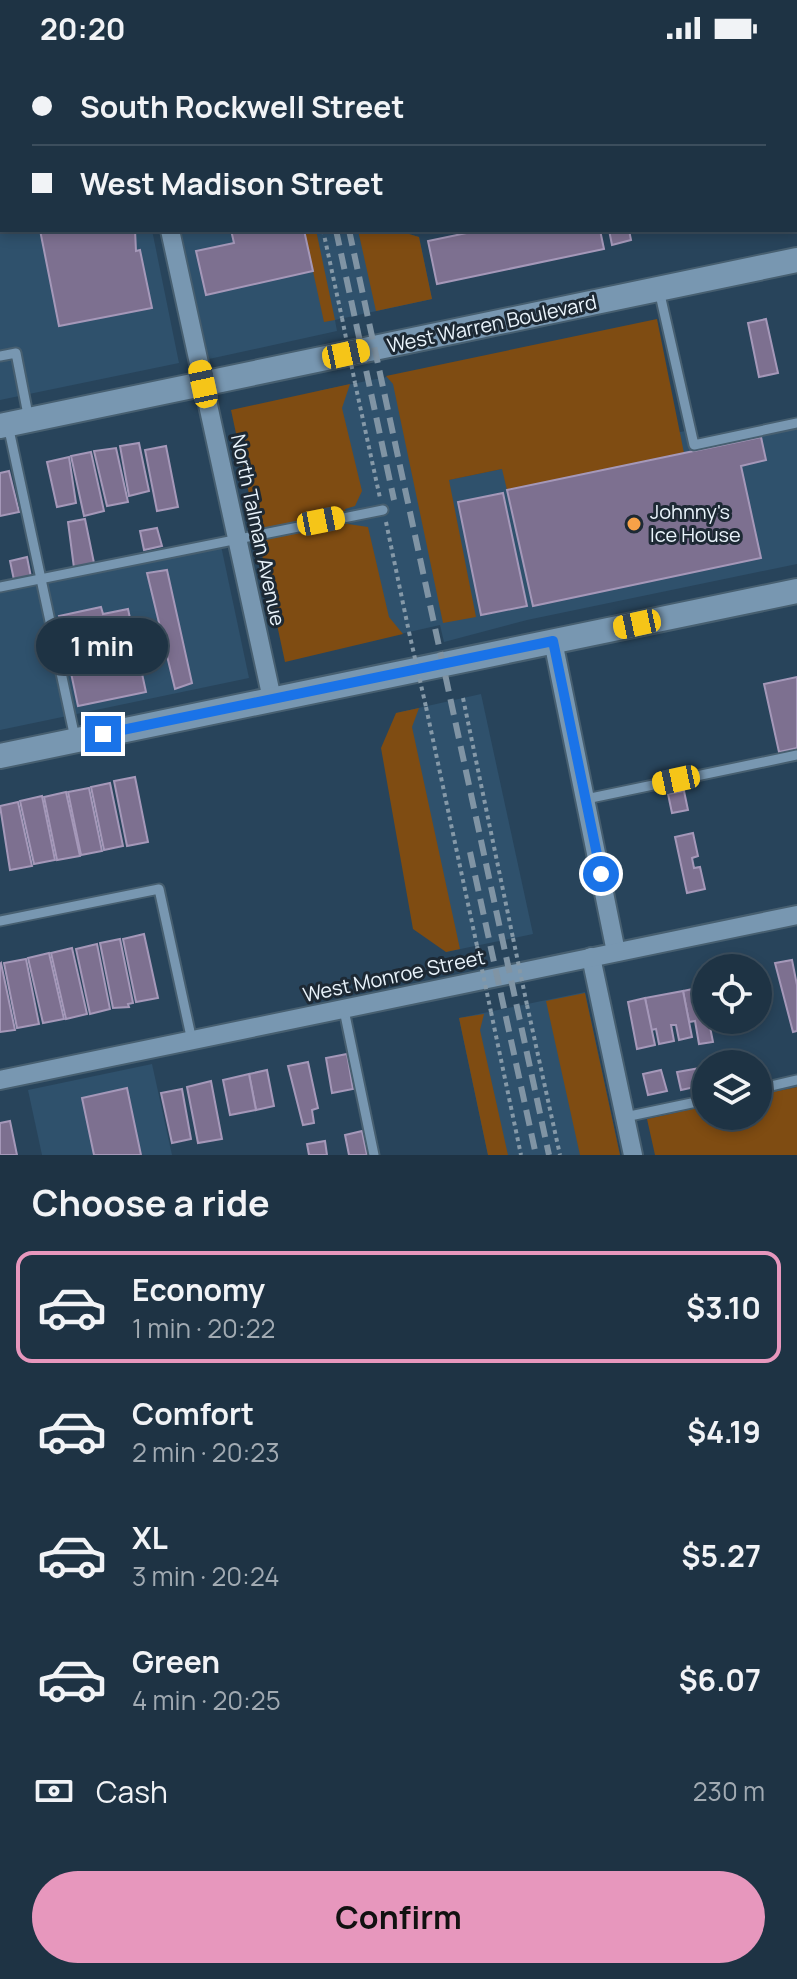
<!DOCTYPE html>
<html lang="en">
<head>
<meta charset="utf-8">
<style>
	:root { --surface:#1e3344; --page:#2b3f4f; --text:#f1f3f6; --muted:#a1aab2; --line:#3c4e5d; --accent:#e797bd }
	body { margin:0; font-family:Manrope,sans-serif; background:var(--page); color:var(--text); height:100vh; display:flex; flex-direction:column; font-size:30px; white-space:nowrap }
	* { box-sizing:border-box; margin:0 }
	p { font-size:26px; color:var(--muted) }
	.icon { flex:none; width:44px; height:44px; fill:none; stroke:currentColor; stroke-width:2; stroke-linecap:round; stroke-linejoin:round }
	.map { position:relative; height:1099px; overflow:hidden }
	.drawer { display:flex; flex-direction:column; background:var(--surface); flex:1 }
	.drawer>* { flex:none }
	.top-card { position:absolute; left:0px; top:0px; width:798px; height:176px; box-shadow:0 4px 12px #0003,0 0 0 2px var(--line); display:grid; align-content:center; height:176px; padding:0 32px; background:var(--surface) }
	.buttons { position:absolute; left:692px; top:898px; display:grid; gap:16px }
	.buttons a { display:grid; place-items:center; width:80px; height:80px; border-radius:50%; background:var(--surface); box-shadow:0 4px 12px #0003,0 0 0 2px var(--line); font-size:40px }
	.end { position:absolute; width:36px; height:36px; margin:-18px; border:10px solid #1a73e8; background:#fff; box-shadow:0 0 0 4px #fff }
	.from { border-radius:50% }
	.bubble { position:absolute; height:56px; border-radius:28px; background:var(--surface); box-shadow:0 4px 12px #0003,0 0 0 2px var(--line); font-size:26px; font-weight:700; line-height:56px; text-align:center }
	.car { position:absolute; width:24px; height:48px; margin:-24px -12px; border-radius:10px; box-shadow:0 0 6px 2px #0007; background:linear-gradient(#f5c518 24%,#345 0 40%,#f5c518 0 76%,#345 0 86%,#f5c518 0) }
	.top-card b { display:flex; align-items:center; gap:28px; height:76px; font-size:30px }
	.top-card b+b { border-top:2px solid var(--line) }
	.top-card i { width:20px; height:20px; background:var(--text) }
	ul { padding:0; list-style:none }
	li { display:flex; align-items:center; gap:24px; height:112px; margin:0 16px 12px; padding:0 16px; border:4px solid transparent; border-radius:16px }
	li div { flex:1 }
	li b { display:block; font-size:30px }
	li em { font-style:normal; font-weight:700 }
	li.active { border-color:var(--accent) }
	li>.icon { width:72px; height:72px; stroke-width:1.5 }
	h2 { padding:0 32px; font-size:36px; line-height:96px }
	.pay { display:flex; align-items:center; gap:20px; height:88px; padding:0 32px; font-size:30px }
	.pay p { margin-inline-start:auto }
	.cta { display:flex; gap:16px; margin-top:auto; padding:16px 32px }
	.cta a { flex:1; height:92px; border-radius:48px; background:var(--accent); color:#111; font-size:32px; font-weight:700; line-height:92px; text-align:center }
	.status { display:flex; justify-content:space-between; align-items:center; height:56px; padding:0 40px; background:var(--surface); direction:ltr }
	.status svg { height:22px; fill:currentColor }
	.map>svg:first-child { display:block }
	.built { fill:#2f516c }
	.green { fill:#7f4c12 }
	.building { fill:#7d7090; stroke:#a598b9; stroke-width:2 }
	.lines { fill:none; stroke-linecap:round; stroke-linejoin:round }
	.lane-casing { stroke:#475f70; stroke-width:13 }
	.street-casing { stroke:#475f70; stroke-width:22 }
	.secondary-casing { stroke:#475f70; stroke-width:28 }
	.path { stroke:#8599a8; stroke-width:4; stroke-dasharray:4 4; stroke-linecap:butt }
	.lane { stroke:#7897b1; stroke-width:9 }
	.street { stroke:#7897b1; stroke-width:18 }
	.secondary { stroke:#7897b1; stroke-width:24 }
	.rail { stroke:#8094a4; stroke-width:6; stroke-dasharray:16 8; stroke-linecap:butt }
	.path-bridge { stroke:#8599a8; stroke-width:4; stroke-dasharray:4 4; stroke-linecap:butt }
	.route { stroke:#1a73e8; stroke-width:10 }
	.poi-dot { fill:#f7a148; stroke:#1d2934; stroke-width:3 }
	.labels { text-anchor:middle; stroke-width:6; stroke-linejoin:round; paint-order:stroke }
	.street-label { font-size:20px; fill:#eaf4fc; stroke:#1d2934 }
	.poi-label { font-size:20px; fill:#eaf4fc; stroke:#1d2934; text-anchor:start }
</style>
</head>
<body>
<div class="status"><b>20:20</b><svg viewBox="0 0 49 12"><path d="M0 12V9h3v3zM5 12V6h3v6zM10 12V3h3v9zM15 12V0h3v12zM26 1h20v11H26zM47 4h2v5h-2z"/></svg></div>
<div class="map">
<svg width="797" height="1099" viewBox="0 0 797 1099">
	<rect width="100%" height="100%" fill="#28445b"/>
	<g class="built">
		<polygon points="0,68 2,174 152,174 179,307 0,344"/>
		<polygon points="181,174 408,174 409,178 419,181 432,243 335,264 337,275 209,303"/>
		<polygon points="425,313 448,424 690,374 693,388 797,367 797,508 527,564 444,586 440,569 374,584 318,335"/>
		<polygon points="220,485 249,622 0,674 0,531"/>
		<polygon points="481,638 533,878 446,896 396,657"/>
		<polygon points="585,936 620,1099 488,1099 459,962"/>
		<polygon points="152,1008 172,1099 42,1099 28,1034"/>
	</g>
	<g class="green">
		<polygon points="304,174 316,174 335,264 324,266"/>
		<polygon points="358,174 408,174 409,178 419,181 432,243 376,255"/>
		<polygon points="657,263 684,397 507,434 502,413 449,424 476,561 443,567 393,328 386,320"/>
		<polygon points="350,328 342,352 362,435 355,450 345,453 348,468 368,471 389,561 403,578 285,606 231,354"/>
		<polygon points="419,652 412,671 460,893 446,896 413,873 381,692 396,657"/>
		<polygon points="585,937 620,1099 580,1099 546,945"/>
		<polygon points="484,958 480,974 508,1099 488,1099 459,962"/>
		<polygon points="797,1031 797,1099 655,1099 647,1063 706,1050 706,1060 758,1060 758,1039"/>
	</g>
	<g class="building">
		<polygon points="40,174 135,174 136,195 140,194 152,252 59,270"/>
		<polygon points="231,174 304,174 313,215 206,239 196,195 234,187"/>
		<polygon points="481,174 600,174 604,193 437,228 428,185"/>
		<polygon points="609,174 629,174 631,184 612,189"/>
		<polygon points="766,263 778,317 759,321 748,267"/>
		<polygon points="761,381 766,404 741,410 761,502 533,550 507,434"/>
		<polygon points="139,387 149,435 129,440 120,390"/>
		<polygon points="166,390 178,451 157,455 145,394"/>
		<polygon points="116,392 128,446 107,450 94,395"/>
		<polygon points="91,396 104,455 84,460 71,400"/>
		<polygon points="69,401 76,447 57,451 47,406"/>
		<polygon points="9,415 19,456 0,460 0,417"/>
		<polygon points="503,437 527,550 481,559 458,446"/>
		<polygon points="85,463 94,507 74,512 68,466"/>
		<polygon points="157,472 162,490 144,494 140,475"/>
		<polygon points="27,501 31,521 14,524 10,505"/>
		<polygon points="167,514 192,627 175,633 147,517"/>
		<polygon points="101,551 103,558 128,553 146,636 78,650 59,560"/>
		<polygon points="797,621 797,692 779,696 764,628"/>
		<polygon points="135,721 148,786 127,790 114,725"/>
		<polygon points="110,727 123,790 104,794 91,731"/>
		<polygon points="89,732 102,795 81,799 68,736"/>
		<polygon points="684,735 688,754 672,757 668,738"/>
		<polygon points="66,736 80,800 57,804 44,741"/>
		<polygon points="42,740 55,804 34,808 20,745"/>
		<polygon points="18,746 32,810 10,814 0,750"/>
		<polygon points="693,777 698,800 692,802 694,812 700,811 705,833 687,837 675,781"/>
		<polygon points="144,878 158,942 136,946 123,883"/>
		<polygon points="120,883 133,947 128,948 129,951 113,952 100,887"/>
		<polygon points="97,888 110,953 90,958 76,893"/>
		<polygon points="72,892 87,958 66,963 51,897"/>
		<polygon points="49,897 64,963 43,967 28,902"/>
		<polygon points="26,903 39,968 17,972 4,907"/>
		<polygon points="792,904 797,929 797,975 793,976 775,907"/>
		<polygon points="1,907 15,974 0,976 0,908"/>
		<polygon points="702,931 713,986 699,988 695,965 689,966 683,935"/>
		<polygon points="683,935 692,981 679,984 676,969 671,969 674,985 659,988 656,973 651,974 645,942"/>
		<polygon points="645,942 655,989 637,993 628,946"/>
		<polygon points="347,998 353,1033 332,1037 326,1002"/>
		<polygon points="308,1006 318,1052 312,1054 314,1067 303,1069 288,1010"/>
		<polygon points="700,1012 704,1029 681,1034 677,1016"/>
		<polygon points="267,1014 274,1050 256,1054 249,1018"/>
		<polygon points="661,1014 667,1035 648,1039 643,1018"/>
		<polygon points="249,1018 256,1054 230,1059 223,1024"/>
		<polygon points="211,1025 222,1083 198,1087 187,1031"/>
		<polygon points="127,1032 141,1099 94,1099 82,1042"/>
		<polygon points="182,1033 191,1083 172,1087 161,1037"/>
		<polygon points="10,1065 17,1099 0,1099 0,1067"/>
		<polygon points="362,1075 367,1099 349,1099 345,1079"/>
		<polygon points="325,1085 327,1099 309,1099 307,1088"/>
	</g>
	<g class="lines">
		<defs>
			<g id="lane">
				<polyline points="796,38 797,38"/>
				<polyline points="659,234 694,389 797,367"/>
				<polyline points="0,300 16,297 29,364"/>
				<polyline points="8,369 75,682"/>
				<polyline points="0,531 383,454"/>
				<polyline points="586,743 797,699"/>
				<polyline points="0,865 159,833 192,985"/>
				<polyline points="344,954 374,1099"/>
				<polyline points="758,1033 797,1024"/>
				<polyline points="625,1061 706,1044"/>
			</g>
			<g id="street">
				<polyline points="133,0 133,2"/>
				<polyline points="170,174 272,643"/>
				<polyline points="553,585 616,896"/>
				<polyline points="591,901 633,1099"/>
				<polyline points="0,1024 797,859"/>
			</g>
			<g id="secondary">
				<polyline points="215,2 225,0"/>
				<polyline points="0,47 2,47"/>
				<polyline points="0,370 797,204"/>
				<polyline points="0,700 797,535"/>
			</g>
		</defs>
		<use href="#lane" class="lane-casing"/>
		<use href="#street" class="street-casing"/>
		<use href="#secondary" class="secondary-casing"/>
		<g class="path">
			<polyline points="285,0 286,2"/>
			<polyline points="323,174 342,262"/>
			<polyline points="355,327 380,442"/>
			<polyline points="386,466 409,576"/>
			<polyline points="463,642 513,882"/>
			<polyline points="426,651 477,890"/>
			<polyline points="527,949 560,1099"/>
			<polyline points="491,956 521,1099"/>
		</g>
		<use href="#lane" class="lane"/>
		<use href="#street" class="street"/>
		<use href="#secondary" class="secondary"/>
		<g class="rail">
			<polyline points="298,0 299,2"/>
			<polyline points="312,0 312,2"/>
			<polyline points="336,174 394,444"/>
			<polyline points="349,174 549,1099"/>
			<polyline points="470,796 536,1099"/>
		</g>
		<g class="path-bridge">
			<polyline points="342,262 355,327"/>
			<polyline points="409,576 426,651"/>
			<polyline points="513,882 527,949"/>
			<polyline points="477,890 491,956"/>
		</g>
	</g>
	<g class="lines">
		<polyline class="route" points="103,678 553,585 601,818"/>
	</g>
	<circle class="poi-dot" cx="634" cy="468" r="8"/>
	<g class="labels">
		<g class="street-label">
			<text transform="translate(492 268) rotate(-12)" y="7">West Warren Boulevard</text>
			<text transform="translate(258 474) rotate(78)" y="7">North Talman Avenue</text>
			<text transform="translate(394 920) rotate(-12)" y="7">West Monroe Street</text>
		</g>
		<g class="poi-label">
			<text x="650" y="463">Johnny's<tspan x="650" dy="23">Ice House</tspan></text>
		</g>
	</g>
</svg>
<div class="buttons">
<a><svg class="icon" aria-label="locate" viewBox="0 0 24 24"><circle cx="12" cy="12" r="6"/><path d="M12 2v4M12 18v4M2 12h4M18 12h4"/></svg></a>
<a><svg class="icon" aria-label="layers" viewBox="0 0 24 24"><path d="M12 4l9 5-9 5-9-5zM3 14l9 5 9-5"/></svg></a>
</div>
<i class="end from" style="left:601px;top:818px"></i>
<i class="end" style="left:103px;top:678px"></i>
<div class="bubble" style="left:36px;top:562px;width:132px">1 min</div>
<i class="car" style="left:346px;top:298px;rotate:78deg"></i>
<i class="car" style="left:203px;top:328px;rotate:348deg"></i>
<i class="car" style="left:321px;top:465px;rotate:79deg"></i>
<i class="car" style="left:637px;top:568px;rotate:258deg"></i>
<i class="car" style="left:676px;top:724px;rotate:258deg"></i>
<div class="top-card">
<b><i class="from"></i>South Rockwell Street</b>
<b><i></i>West Madison Street</b>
</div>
</div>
<section class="drawer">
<h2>Choose a ride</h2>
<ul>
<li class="active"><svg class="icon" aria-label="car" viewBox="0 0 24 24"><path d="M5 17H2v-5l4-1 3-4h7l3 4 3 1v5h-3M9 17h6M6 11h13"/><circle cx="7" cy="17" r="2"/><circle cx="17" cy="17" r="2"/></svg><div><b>Economy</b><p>1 min · 20:22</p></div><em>$3.10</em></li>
<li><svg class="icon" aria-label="car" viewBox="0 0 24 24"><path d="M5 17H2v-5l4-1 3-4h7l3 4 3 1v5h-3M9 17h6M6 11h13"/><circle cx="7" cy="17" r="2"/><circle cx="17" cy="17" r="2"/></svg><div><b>Comfort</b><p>2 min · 20:23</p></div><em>$4.19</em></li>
<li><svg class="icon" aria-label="car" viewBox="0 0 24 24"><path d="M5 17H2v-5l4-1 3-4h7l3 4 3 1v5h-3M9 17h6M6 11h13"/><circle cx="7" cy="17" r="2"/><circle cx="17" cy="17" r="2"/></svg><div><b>XL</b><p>3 min · 20:24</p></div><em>$5.27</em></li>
<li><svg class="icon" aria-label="car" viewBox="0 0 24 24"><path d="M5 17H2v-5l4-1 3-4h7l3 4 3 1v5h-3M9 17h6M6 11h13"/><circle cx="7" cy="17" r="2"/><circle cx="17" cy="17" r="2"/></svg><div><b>Green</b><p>4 min · 20:25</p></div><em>$6.07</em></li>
</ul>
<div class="pay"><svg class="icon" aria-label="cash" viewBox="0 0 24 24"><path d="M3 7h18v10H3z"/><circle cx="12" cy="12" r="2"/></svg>Cash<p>230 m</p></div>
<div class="cta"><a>Confirm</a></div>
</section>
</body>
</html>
